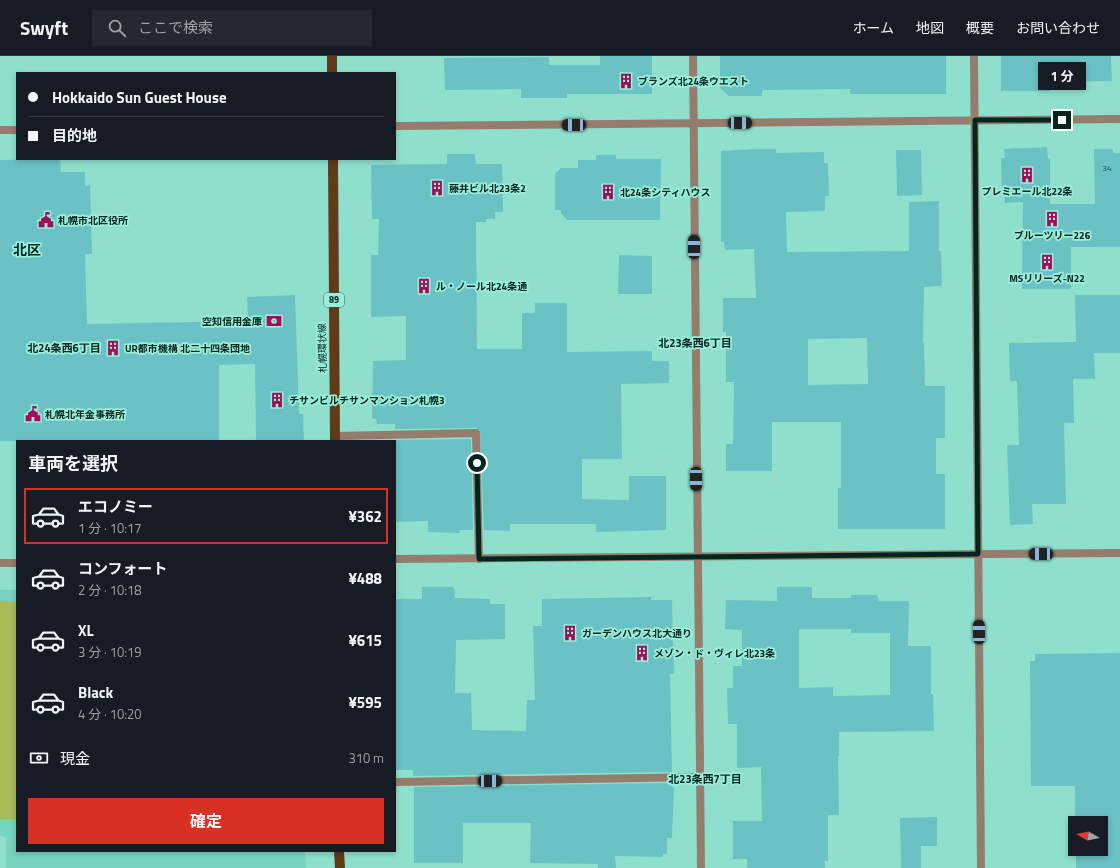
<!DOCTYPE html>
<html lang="ja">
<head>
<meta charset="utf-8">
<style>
	:root { --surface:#171b24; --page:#242831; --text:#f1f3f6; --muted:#9ea1a6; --line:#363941; --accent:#d93025 }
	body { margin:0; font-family:"Titillium Web","Noto Sans JP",sans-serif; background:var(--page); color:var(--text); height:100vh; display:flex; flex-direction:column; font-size:15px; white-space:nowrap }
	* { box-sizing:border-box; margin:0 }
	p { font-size:13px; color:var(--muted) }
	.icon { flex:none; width:22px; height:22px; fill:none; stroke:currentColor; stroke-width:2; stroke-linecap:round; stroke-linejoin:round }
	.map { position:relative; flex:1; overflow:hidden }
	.drawer { position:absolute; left:16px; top:384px; width:380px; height:412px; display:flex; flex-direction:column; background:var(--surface); border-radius:0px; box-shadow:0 2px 6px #0003 }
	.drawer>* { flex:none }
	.banner { position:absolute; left:16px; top:16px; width:380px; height:88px; border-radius:0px; box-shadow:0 2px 6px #0003; display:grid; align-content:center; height:88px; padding:0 12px; background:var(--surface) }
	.needle { width:26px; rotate:280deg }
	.controls { position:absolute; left:1068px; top:760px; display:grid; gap:8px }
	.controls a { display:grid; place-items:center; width:40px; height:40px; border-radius:0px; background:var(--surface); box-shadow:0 2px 6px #0003; font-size:20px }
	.end { position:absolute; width:18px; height:18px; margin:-9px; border:5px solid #01251f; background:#fff; box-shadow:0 0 0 2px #fff }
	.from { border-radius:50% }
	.bubble { position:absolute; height:28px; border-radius:0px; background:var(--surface); box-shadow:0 2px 6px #0003; font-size:13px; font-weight:700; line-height:28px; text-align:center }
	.car { position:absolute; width:12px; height:24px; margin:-12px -6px; border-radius:5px; box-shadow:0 0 3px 1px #0007; background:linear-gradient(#222 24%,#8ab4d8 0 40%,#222 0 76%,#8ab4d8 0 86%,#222 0) }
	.banner b { display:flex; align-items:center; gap:14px; height:38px; font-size:15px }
	.banner b+b { border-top:1px solid var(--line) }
	.banner i { width:10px; height:10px; background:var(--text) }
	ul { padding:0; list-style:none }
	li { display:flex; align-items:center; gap:12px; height:56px; margin:0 8px 6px; padding:0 4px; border:2px solid transparent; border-radius:0px }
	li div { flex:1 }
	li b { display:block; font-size:15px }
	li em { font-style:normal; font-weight:700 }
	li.selected { border-color:var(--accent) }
	li>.icon { width:36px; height:36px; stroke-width:1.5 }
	h2 { padding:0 12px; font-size:18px; line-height:48px }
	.pay { display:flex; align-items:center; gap:10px; height:44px; padding:0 12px; font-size:15px }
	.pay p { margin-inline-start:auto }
	.cta { display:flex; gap:8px; margin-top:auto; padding:8px 12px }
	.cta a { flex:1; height:46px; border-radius:0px; background:var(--accent); color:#fff; font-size:16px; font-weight:700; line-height:46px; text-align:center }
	header { display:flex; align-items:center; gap:24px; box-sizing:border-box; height:56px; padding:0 20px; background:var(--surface); border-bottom:1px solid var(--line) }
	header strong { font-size:19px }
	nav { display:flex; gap:22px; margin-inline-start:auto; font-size:14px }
	.search { width:280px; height:36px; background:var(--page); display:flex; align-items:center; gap:10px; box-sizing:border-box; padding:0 14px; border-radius:0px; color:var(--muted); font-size:15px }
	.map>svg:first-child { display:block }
	.built { fill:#78d4bf }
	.green { fill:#aabc5a }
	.building { fill:#6ac2c5; fill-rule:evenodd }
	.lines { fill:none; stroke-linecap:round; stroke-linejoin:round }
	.service { stroke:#947d6c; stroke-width:8 }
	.minor { stroke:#947d6c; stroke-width:8 }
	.primary { stroke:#613a19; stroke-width:10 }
	.route { stroke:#01251f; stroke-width:5 }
	.labels { text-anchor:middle; stroke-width:3.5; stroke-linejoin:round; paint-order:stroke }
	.number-label { font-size:8px; fill:#1b4c48 }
	.shield { fill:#9beeda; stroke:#2f6157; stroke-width:1 }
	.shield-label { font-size:9px; font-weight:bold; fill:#01251f }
	.poi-label { font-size:10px; font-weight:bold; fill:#01251f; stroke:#9beeda; text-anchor:start }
	.street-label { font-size:10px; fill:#01251f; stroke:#9beeda }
	.neighbourhood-label { font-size:11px; font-weight:bold; fill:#01251f; stroke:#9beeda }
	.district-label { font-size:14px; font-weight:bold; fill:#01251f; stroke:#9beeda }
</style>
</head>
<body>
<header>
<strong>Swyft</strong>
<div class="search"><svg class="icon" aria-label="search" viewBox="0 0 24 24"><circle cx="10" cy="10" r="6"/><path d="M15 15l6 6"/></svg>ここで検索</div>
<nav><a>ホーム</a><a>地図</a><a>概要</a><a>お問い合わせ</a></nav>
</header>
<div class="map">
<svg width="1120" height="812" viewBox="0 0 1120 812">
	<rect width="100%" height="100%" fill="#8ee0cd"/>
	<polygon class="built" points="0,534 17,534 17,795 305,795 306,812 6,812 6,781 0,780"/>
	<polygon class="green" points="0,545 17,546 17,763 0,763"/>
	<g class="building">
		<polygon points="600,0 652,0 652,38 567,38 567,42 521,42 521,33 445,34 444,2 549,1 549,9 600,9"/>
		<polygon points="720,0 946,0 946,38 850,38 850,33 762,34 762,40 729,40 720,32"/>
		<polygon points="1001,0 1111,0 1112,25 1050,26 1050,35 1001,35"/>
		<polygon points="1047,91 1048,103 1050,102 1050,148 1095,148 1094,93 1113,93 1113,97 1120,97 1120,191 1071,191 1071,233 1022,233 1023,146 1005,147 1004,135 1002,135 1001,102 1005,102 1004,93"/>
		<path d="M754,93H776V97L824,96V107H828L829,140H825V155L786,156L787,196L909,195V146L939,145V195H941L942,230L924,231L923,287H924L925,330H945V382H936V418H945V473H838V432H841V366H772V415H726V388H733L734,326H726V276H723V242H756L754,193L725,194L724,186H721V95ZM867,282L868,328L808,329V283Z"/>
		<polygon points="896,94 921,94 922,139 897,140"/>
		<polygon points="447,98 475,98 476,108 502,108 503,156 495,156 495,163 486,163 486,166 476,166 477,293 522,293 522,257 535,257 535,247 567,247 567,296 652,295 652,305 669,305 669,327 621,328 622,403 582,403 582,443 629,444 629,420 666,420 666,474 596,476 596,468 510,468 510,475 484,474 480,374 476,372 395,373 395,368 377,368 376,363 372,362 373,305 406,304 406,260 371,261 371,199 378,199 379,163 372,163 371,109 447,108"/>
		<polygon points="596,99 616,99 616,103 661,103 660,164 567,164 561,157 561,154 555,154 555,118 561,112 578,112 578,104 596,104"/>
		<polygon points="60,103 61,116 85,116 85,130 90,129 92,198 85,198 87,268 248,265 247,241 295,239 299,358 303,358 304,385 256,385 255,308 219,309 219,385 0,385 0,104"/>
		<polygon points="619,199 652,200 652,238 618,238"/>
		<polygon points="1075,239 1120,239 1120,297 1094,297 1095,323 1073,323 1074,367 1064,367 1066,448 1032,448 1033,468 1010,469 1007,389 1019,389 1017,325 1010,325 1009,287 1076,286"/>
		<polygon points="471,383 473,474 460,474 459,477 428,476 428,465 395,466 395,384"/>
		<polygon points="422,531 454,531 455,542 490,543 490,548 505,548 505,583 456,584 455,637 471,637 472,674 526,675 527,644 535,644 533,570 542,570 542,543 651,541 651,544 672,544 674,618 670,618 672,716 413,720 413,714 395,714 395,543 422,543"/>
		<path d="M777,531H812V542H851V539H877L879,545H909L908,590H931V638H933L934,675L839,676V700H838L839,759H828V805H825V812H747V803H733V765H762L761,711L737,712V668H728L727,632H733V610H742V574L725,573L726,544L777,545ZM799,573H851V577H890V639L833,640V631L799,632Z"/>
		<polygon points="1120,597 1120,812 1076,812 1076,793 1101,793 1101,767 1075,767 1075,730 1031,730 1030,605 1035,605 1035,598"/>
		<polygon points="671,727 671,730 674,732 672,782 667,782 667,798 663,798 663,801 615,800 616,812 598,812 598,808 530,807 531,767 463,767 463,807 414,807 414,731"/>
		<polygon points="937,761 937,790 921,790 921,812 901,812 900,762"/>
	</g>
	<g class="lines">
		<g class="service">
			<polyline points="335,380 476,377 479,503"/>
			<polyline points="395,726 701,721"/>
		</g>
		<g class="minor">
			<polyline points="693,0 701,812"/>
			<polyline points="974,0 981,812"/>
			<polyline points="395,70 1120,63"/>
			<polyline points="0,74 17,74"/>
			<polyline points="395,503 1120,497"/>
			<polyline points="0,507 17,507"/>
		</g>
		<g class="primary">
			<polyline points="332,0 332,17"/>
			<polyline points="333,103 335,385"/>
			<polyline points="339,795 340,812"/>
		</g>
	</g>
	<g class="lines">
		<polyline class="route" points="477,407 479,503 978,498 975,64 1062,64"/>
	</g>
	<defs>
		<symbol id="building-bare" viewBox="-9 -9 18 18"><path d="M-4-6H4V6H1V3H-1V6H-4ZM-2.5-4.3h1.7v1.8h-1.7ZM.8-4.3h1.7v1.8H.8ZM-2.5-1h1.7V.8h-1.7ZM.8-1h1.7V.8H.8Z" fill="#9f0e58" stroke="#9beeda" stroke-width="2.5" paint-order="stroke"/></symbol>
		<symbol id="civic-bare" viewBox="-9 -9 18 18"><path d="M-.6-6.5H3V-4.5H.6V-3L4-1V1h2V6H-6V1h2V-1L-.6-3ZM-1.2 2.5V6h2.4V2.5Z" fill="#9f0e58" stroke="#9beeda" stroke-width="2.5" paint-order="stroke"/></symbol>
		<symbol id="bank-bare" viewBox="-9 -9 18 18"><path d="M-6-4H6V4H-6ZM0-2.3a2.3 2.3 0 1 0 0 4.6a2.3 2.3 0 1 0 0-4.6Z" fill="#9f0e58" stroke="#9beeda" stroke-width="2.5" paint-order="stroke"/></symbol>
	</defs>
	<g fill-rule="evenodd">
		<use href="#building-bare" x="615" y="14" width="22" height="22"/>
		<use href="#building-bare" x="1016" y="108" width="22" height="22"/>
		<use href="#building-bare" x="426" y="121" width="22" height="22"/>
		<use href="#building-bare" x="597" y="125" width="22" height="22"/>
		<use href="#building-bare" x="1041" y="152" width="22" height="22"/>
		<use href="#civic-bare" x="35" y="153" width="22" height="22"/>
		<use href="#building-bare" x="1036" y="195" width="22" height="22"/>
		<use href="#building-bare" x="413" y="219" width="22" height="22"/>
		<use href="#bank-bare" x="263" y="254" width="22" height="22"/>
		<use href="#building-bare" x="102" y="281" width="22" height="22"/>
		<use href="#building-bare" x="266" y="333" width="22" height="22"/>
		<use href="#civic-bare" x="22" y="347" width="22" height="22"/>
		<use href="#building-bare" x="559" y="566" width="22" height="22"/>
		<use href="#building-bare" x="631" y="586" width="22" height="22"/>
	</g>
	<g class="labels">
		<g class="number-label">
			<text x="1107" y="115">34</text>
		</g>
		<rect class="shield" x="324" y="237" width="20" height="14" rx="3"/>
		<g class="shield-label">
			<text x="334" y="247">89</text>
		</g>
		<g class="poi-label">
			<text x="638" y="29">ブランズ北24条ウエスト</text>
			<text x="449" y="136">藤井ビル北23条2</text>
			<text x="1027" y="139" text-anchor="middle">プレミエール北22条</text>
			<text x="620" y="140">北24条シティハウス</text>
			<text x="58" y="168">札幌市北区役所</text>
			<text x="1052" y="183" text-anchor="middle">ブルーツリー226</text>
			<text x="1047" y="226" text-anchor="middle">MSリリーズ-N22</text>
			<text x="436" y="234">ル・ノール北24条通</text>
			<text x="262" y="269" text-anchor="end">空知信用金庫</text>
			<text x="125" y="296">UR都市機構 北二十四条団地</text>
			<text x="289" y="348">チサンビルチサンマンション札幌3</text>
			<text x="45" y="362">札幌北年金事務所</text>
			<text x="582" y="581">ガーデンハウス北大通り</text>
			<text x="654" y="601">メゾン・ド・ヴィレ北23条</text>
		</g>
		<g class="street-label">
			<text transform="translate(322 292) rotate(-91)" y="4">札幌環状線</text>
		</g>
		<g class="neighbourhood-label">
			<text x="695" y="291">北23条西6丁目</text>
			<text x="64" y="296">北24条西6丁目</text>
			<text x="705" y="727">北23条西7丁目</text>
		</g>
		<g class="district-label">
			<text x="27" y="199">北区</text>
		</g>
	</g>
</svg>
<div class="controls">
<a><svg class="needle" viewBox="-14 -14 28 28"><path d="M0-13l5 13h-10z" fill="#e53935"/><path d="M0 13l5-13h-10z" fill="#9ea1a6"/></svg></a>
</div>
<i class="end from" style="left:477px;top:407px"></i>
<i class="end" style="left:1062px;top:64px"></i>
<div class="bubble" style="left:1038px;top:6px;width:48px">1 分</div>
<i class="car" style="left:740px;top:67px;rotate:90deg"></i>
<i class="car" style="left:574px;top:69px;rotate:270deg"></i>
<i class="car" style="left:694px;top:191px;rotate:0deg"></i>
<i class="car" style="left:696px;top:423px;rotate:179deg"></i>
<i class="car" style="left:1041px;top:498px;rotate:270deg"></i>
<i class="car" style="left:979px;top:576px;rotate:359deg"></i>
<i class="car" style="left:490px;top:725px;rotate:89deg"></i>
<div class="banner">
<b><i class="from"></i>Hokkaido Sun Guest House</b>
<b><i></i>目的地</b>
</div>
<section class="drawer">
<h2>車両を選択</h2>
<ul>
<li class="selected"><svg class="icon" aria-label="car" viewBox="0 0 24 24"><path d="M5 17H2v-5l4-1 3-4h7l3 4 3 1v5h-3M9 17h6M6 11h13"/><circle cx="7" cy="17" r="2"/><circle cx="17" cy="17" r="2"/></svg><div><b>エコノミー</b><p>1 分 · 10:17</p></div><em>¥362</em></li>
<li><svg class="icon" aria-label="car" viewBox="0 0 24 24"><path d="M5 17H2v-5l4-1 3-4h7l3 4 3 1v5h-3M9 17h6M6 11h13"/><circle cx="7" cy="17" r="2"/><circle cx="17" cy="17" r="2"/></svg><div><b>コンフォート</b><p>2 分 · 10:18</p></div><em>¥488</em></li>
<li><svg class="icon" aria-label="car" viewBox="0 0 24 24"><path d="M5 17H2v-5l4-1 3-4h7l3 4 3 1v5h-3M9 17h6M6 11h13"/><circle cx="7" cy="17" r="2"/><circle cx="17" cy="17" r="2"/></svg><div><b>XL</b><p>3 分 · 10:19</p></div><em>¥615</em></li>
<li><svg class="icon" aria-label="car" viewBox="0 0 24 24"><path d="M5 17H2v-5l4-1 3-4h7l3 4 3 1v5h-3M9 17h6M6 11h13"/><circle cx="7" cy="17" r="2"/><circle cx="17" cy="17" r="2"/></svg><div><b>Black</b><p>4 分 · 10:20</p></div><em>¥595</em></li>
</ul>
<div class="pay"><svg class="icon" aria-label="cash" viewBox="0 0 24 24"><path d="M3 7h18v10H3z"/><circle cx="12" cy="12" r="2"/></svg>現金<p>310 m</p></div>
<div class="cta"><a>確定</a></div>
</section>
</div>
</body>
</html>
